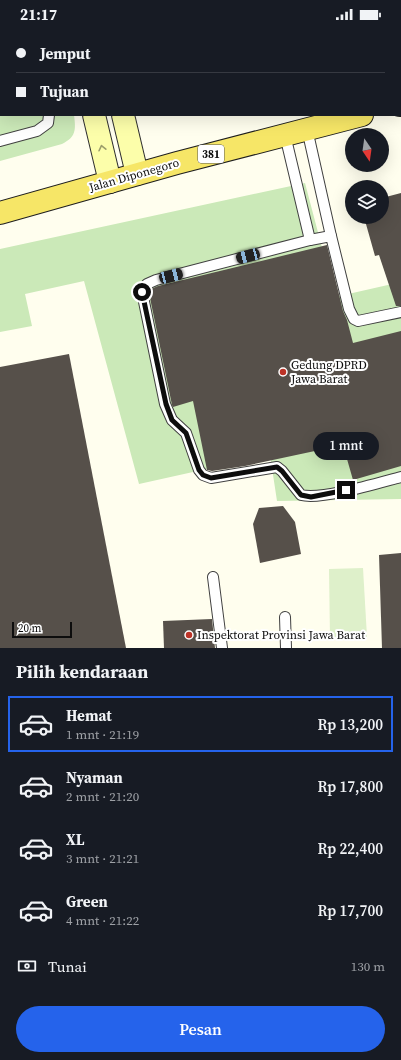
<!DOCTYPE html>
<html lang="id">
<head>
<meta charset="utf-8">
<style>
	:root { --surface:#171b24; --page:#20242c; --text:#f1f3f6; --muted:#9ea1a6; --line:#363941; --accent:#2563eb }
	body { margin:0; font-family:"Source Serif 4",serif; background:var(--page); color:var(--text); height:100vh; display:flex; flex-direction:column; font-size:15px; white-space:nowrap }
	* { box-sizing:border-box; margin:0 }
	p { font-size:13px; color:var(--muted) }
	.icon { flex:none; width:22px; height:22px; fill:none; stroke:currentColor; stroke-width:2; stroke-linecap:round; stroke-linejoin:round }
	.map { position:relative; height:620px; overflow:hidden }
	.side { display:flex; flex-direction:column; background:var(--surface); flex:1 }
	.side>* { flex:none }
	.guide { position:absolute; left:0px; top:0px; width:401px; height:88px; box-shadow:0 4px 16px #0002; display:grid; align-content:center; height:88px; padding:0 16px; background:var(--surface) }
	.needle { width:26px; rotate:167deg }
	.buttons { position:absolute; left:345px; top:100px; display:grid; gap:8px }
	.buttons a { display:grid; place-items:center; width:44px; height:44px; border-radius:50%; background:var(--surface); box-shadow:0 4px 16px #0002; font-size:20px }
	.scale { position:absolute; left:12px; bottom:10px; width:60px; box-sizing:border-box; padding-left:4px; border:2px solid #0d0d0d; border-top:0; font-size:11px; line-height:14px; white-space:nowrap; color:#0d0d0d; -webkit-text-stroke:3px #fff; paint-order:stroke }
	.end { position:absolute; width:18px; height:18px; margin:-9px; border:5px solid #0d0d0d; background:#fff; box-shadow:0 0 0 2px #fff }
	.from { border-radius:50% }
	.bubble { position:absolute; height:28px; border-radius:14px; background:var(--surface); box-shadow:0 4px 16px #0002; font-size:13px; font-weight:600; line-height:28px; text-align:center }
	.car { position:absolute; width:12px; height:24px; margin:-12px -6px; border-radius:5px; box-shadow:0 0 3px 1px #0007; background:linear-gradient(#222 24%,#8ab4d8 0 40%,#222 0 76%,#8ab4d8 0 86%,#222 0) }
	.guide b { display:flex; align-items:center; gap:14px; height:38px; font-size:15px }
	.guide b+b { border-top:1px solid var(--line) }
	.guide i { width:10px; height:10px; background:var(--text) }
	ul { padding:0; list-style:none }
	li { display:flex; align-items:center; gap:12px; height:56px; margin:0 8px 6px; padding:0 8px; border:2px solid transparent; border-radius:0px }
	li div { flex:1 }
	li b { display:block; font-size:15px }
	li em { font-style:normal; font-weight:600 }
	li.active { border-color:var(--accent) }
	li>.icon { width:36px; height:36px; stroke-width:1.5 }
	h2 { padding:0 16px; font-size:18px; line-height:48px }
	.pay { display:flex; align-items:center; gap:10px; height:44px; padding:0 16px; font-size:15px }
	.pay p { margin-inline-start:auto }
	.primary-button { display:flex; gap:8px; margin-top:auto; padding:8px 16px }
	.primary-button a { flex:1; height:46px; border-radius:24px; background:var(--accent); color:#fff; font-size:16px; font-weight:600; line-height:46px; text-align:center }
	.status { display:flex; justify-content:space-between; align-items:center; height:28px; padding:0 20px; background:var(--surface); direction:ltr }
	.status svg { height:11px; fill:currentColor }
	.map>svg:first-child { display:block }
	.green { fill:#cbe9b8 }
	.pitch { fill:#def0ca }
	.building { fill:#56504a }
	.lines { fill:none; stroke-linecap:round; stroke-linejoin:round }
	.lane-casing { stroke:#404040; stroke-width:12 }
	.secondary-casing { stroke:#2f2f2f; stroke-width:24 }
	.primary-casing { stroke:#1e1e1e; stroke-width:24 }
	.path { stroke:#2f2f2f; stroke-width:2.5; stroke-dasharray:4 2; stroke-linecap:butt }
	.lane { stroke:#fff; stroke-width:10 }
	.secondary { stroke:#fcfeaa; stroke-width:22 }
	.primary { stroke:#f6e667; stroke-width:22 }
	.oneway { stroke:#9c9e6b }
	.route { stroke:#0d0d0d; stroke-width:5 }
	.poi-dot { fill:#bc3327; stroke:#fff; stroke-width:1.5 }
	.labels { text-anchor:middle; stroke-width:4; stroke-linejoin:round; paint-order:stroke }
	.shield { fill:#fff; stroke:#565656; stroke-width:1 }
	.shield-label { font-size:11px; font-weight:bold; fill:#0d0d0d }
	.street-label { font-size:12px; fill:#0d0d0d; stroke:#fff }
	.poi-label { font-size:12px; fill:#0d0d0d; stroke:#fff; text-anchor:start }
</style>
</head>
<body>
<div class="status"><b>21:17</b><svg viewBox="0 0 49 12"><path d="M0 12V9h3v3zM5 12V6h3v6zM10 12V3h3v9zM15 12V0h3v12zM26 1h20v11H26zM47 4h2v5h-2z"/></svg></div>
<div class="map">
<svg width="401" height="620" viewBox="0 0 401 620">
	<rect width="100%" height="100%" fill="#fffeee"/>
	<g class="green">
		<path d="M0,0L53,1H1V87H74C76,102 76,109 62,116L0,133Z"/>
		<polygon points="305,155 335,269 401,254 401,471 277,473 270,427 139,456 84,253 25,266 32,298 0,304 0,221"/>
	</g>
	<polygon class="pitch" points="363,540 367,609 330,610 329,541"/>
	<g class="building">
		<polygon points="401,165 401,278 396,278 379,227 375,228 364,189 382,189 382,170"/>
		<polygon points="327,217 343,283 347,292 353,315 401,303 401,438 353,452 343,417 245,438 212,443 207,442 193,373 173,379 172,377 149,265 151,261 158,258"/>
		<polygon points="69,326 126,620 0,620 0,339"/>
		<polygon points="283,478 295,494 301,526 260,535 253,496 259,480"/>
		<polygon points="401,525 401,620 382,620 379,527"/>
		<polygon points="212,591 215,620 164,620 163,593"/>
	</g>
	<g class="lines">
		<defs>
			<g id="lane">
				<polyline points="31,0 31,1"/>
				<polyline points="0,23 1,28"/>
				<polyline points="0,64 1,63"/>
				<polyline points="307,101 331,208"/>
				<path d="M285,107L310,212L156,252L147,256L142,264L165,376L172,392L186,405L199,442L203,447L211,450L277,439L282,443L301,467C322,472 378,455 401,449"/>
				<polyline points="0,113 37,103 48,95 49,87"/>
				<polyline points="310,212 331,208 349,281 354,291 358,293 401,284"/>
				<polyline points="213,549 222,620"/>
				<polyline points="285,589 286,620"/>
			</g>
			<g id="secondary">
				<polyline points="71,0 71,1"/>
				<polyline points="101,0 101,1"/>
				<polyline points="94,87 110,154"/>
				<polyline points="123,87 137,146"/>
			</g>
			<g id="primary">
				<polyline points="400,77 401,77"/>
				<polyline points="0,185 177,135 362,87"/>
			</g>
		</defs>
		<use href="#lane" class="lane-casing"/>
		<use href="#secondary" class="secondary-casing"/>
		<use href="#primary" class="primary-casing"/>
		<polyline class="path" points="295,0 296,1"/>
		<use href="#lane" class="lane"/>
		<use href="#secondary" class="secondary"/>
		<use href="#primary" class="primary"/>
	</g>
	<defs><path id="oneway-chevron" d="M-2-3.5L2.5 0L-2 3.5" fill="none" stroke-width="1.6" stroke-linecap="round" stroke-linejoin="round"/></defs>
	<use class="oneway" href="#oneway-chevron" transform="translate(102 120) rotate(-103)"/>
	<g class="lines">
		<polyline class="route" points="142,264 166,376 172,392 186,405 199,442 203,447 211,450 277,439 282,443 301,467 311,469 346,462"/>
	</g>
	<g class="poi-dot">
		<circle cx="283" cy="344" r="4"/>
		<circle cx="189" cy="607" r="4"/>
	</g>
	<g class="labels">
		<rect class="shield" x="198" y="117" width="26" height="18" rx="3"/>
		<g class="shield-label">
			<text x="211" y="130">381</text>
		</g>
		<g class="street-label">
			<text transform="translate(134 147) rotate(-16)" y="4">Jalan Diponegoro</text>
		</g>
		<g class="poi-label">
			<text x="291" y="341">Gedung DPRD<tspan x="291" dy="14">Jawa Barat</tspan></text>
			<text x="197" y="611">Inspektorat Provinsi Jawa Barat</text>
		</g>
	</g>
</svg>
<div class="buttons">
<a><svg class="needle" viewBox="-14 -14 28 28"><path d="M0-13l5 13h-10z" fill="#e53935"/><path d="M0 13l5-13h-10z" fill="#9ea1a6"/></svg></a>
<a><svg class="icon" aria-label="layers" viewBox="0 0 24 24"><path d="M12 4l9 5-9 5-9-5zM3 14l9 5 9-5"/></svg></a>
</div>
<div class="scale">20 m</div>
<i class="end from" style="left:142px;top:264px"></i>
<i class="end" style="left:346px;top:462px"></i>
<div class="bubble" style="left:313px;top:404px;width:66px">1 mnt</div>
<i class="car" style="left:248px;top:228px;rotate:255deg"></i>
<i class="car" style="left:171px;top:248px;rotate:76deg"></i>
<div class="guide">
<b><i class="from"></i>Jemput</b>
<b><i></i>Tujuan</b>
</div>
</div>
<section class="side">
<h2>Pilih kendaraan</h2>
<ul>
<li class="active"><svg class="icon" aria-label="car" viewBox="0 0 24 24"><path d="M5 17H2v-5l4-1 3-4h7l3 4 3 1v5h-3M9 17h6M6 11h13"/><circle cx="7" cy="17" r="2"/><circle cx="17" cy="17" r="2"/></svg><div><b>Hemat</b><p>1 mnt · 21:19</p></div><em>Rp 13,200</em></li>
<li><svg class="icon" aria-label="car" viewBox="0 0 24 24"><path d="M5 17H2v-5l4-1 3-4h7l3 4 3 1v5h-3M9 17h6M6 11h13"/><circle cx="7" cy="17" r="2"/><circle cx="17" cy="17" r="2"/></svg><div><b>Nyaman</b><p>2 mnt · 21:20</p></div><em>Rp 17,800</em></li>
<li><svg class="icon" aria-label="car" viewBox="0 0 24 24"><path d="M5 17H2v-5l4-1 3-4h7l3 4 3 1v5h-3M9 17h6M6 11h13"/><circle cx="7" cy="17" r="2"/><circle cx="17" cy="17" r="2"/></svg><div><b>XL</b><p>3 mnt · 21:21</p></div><em>Rp 22,400</em></li>
<li><svg class="icon" aria-label="car" viewBox="0 0 24 24"><path d="M5 17H2v-5l4-1 3-4h7l3 4 3 1v5h-3M9 17h6M6 11h13"/><circle cx="7" cy="17" r="2"/><circle cx="17" cy="17" r="2"/></svg><div><b>Green</b><p>4 mnt · 21:22</p></div><em>Rp 17,700</em></li>
</ul>
<div class="pay"><svg class="icon" aria-label="cash" viewBox="0 0 24 24"><path d="M3 7h18v10H3z"/><circle cx="12" cy="12" r="2"/></svg>Tunai<p>130 m</p></div>
<div class="primary-button"><a>Pesan</a></div>
</section>
</body>
</html>
